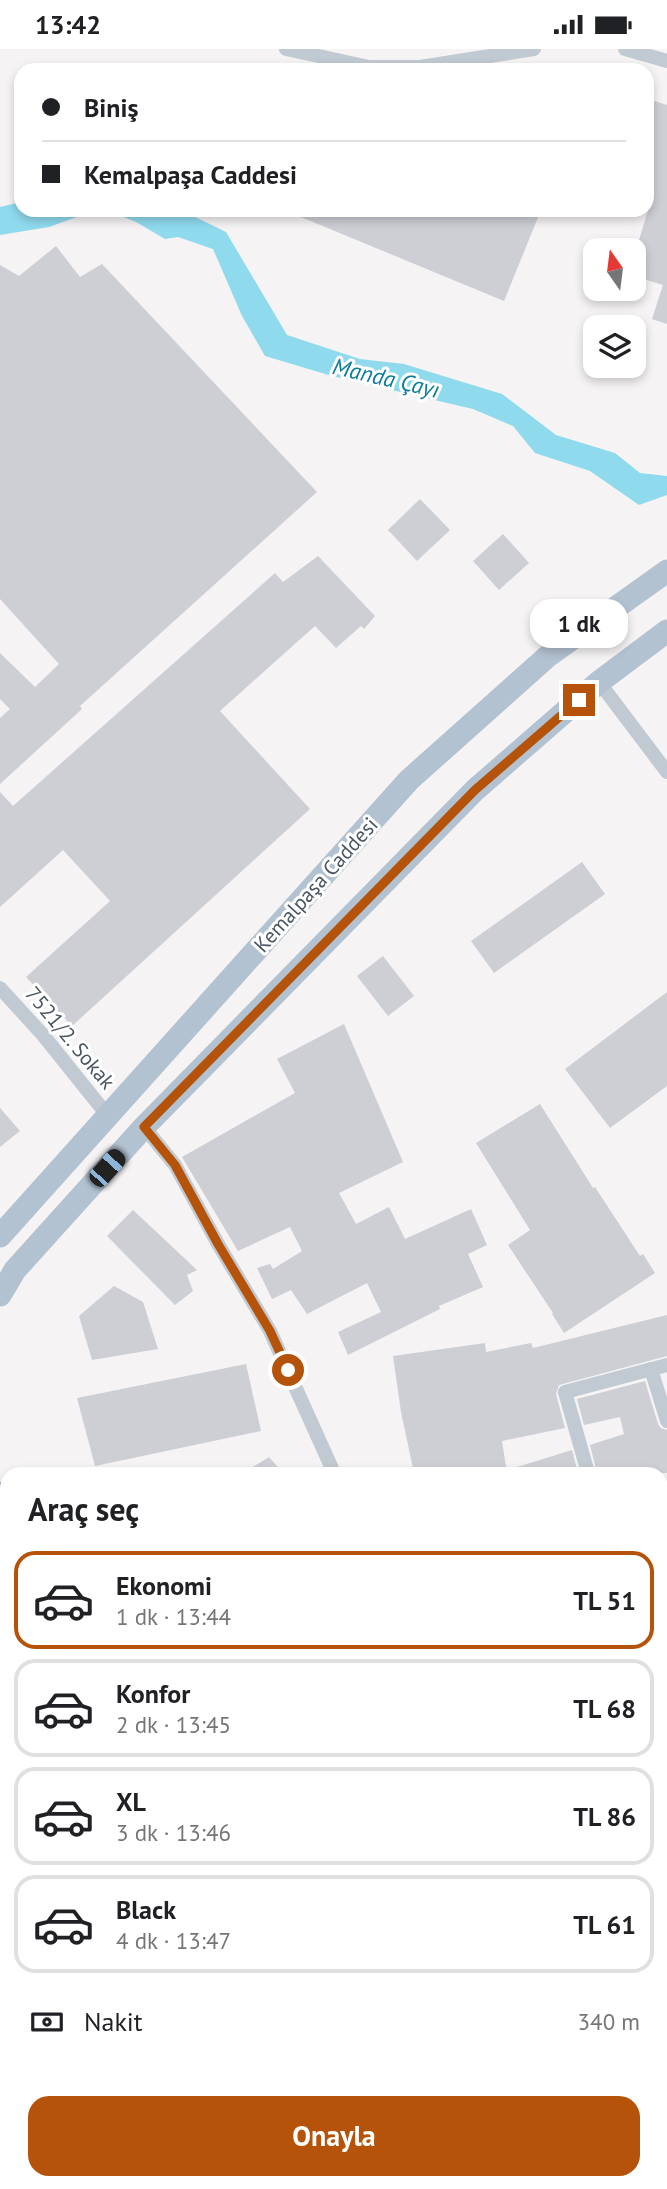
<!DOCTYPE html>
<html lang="tr">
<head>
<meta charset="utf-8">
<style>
	:root { --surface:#fff; --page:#f6f6f6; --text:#202124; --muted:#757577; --line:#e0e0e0; --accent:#b45309 }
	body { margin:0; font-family:"PT Sans",sans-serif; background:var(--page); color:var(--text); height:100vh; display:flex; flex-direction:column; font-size:26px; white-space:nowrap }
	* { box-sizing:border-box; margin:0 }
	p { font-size:23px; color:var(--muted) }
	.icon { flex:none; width:38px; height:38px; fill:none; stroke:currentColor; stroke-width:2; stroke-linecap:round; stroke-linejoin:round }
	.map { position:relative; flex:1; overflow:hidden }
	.panel { position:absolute; left:0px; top:1418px; width:668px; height:723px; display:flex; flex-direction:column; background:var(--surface); border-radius:21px 21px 0 0; box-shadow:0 4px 10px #0003 }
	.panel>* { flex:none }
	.banner { position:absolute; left:14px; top:14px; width:640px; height:154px; border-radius:21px; box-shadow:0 4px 10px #0003; display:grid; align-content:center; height:154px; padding:0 28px; background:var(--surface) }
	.needle { width:46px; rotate:346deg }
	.controls { position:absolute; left:583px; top:189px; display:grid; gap:14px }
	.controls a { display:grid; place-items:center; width:63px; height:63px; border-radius:14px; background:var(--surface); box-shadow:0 4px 10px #0003; font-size:35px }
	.end { position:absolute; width:32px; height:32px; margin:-16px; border:9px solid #b45309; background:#fff; box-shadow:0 0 0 4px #fff }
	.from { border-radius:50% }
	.bubble { position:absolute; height:49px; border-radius:21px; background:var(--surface); box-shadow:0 4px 10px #0003; font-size:23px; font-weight:700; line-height:49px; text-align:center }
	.car { position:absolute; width:21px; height:42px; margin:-21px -10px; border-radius:9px; box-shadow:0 0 5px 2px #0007; background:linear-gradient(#222 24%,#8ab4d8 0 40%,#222 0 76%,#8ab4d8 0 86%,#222 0) }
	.banner b { display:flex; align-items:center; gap:24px; height:66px; font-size:26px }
	.banner b+b { border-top:2px solid var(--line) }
	.banner i { width:18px; height:18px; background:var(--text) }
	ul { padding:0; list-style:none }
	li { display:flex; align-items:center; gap:21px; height:98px; margin:0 14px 10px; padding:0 14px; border:4px solid var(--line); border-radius:21px }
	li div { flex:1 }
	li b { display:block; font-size:26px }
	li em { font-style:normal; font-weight:700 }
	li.selected { border-color:var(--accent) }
	li>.icon { width:63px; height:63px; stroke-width:1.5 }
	h2 { padding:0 28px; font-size:32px; line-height:84px }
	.pay { display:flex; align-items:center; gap:18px; height:77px; padding:0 28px; font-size:26px }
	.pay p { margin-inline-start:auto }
	.button { display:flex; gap:14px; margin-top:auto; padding:14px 28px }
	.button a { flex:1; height:80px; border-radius:21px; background:var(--accent); color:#fff; font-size:28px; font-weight:700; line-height:80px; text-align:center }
	.status { display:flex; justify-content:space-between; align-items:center; height:49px; padding:0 35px; background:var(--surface); direction:ltr }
	.status svg { height:19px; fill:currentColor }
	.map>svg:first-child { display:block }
	.green { fill:#c3f1d5 }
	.water { fill:#90daee }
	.building { fill:#cdcfd5 }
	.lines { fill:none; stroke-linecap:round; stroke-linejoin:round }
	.highway-casing { stroke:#7690ad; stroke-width:30 }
	.street { stroke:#c1cad2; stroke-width:14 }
	.primary { stroke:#b3c2d1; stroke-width:23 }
	.highway { stroke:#8ba5c1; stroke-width:26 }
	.route { stroke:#b45309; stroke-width:9 }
	.labels { text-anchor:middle; stroke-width:6; stroke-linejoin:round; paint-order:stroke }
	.street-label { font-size:21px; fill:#4a5661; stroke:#fff }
	.water-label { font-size:23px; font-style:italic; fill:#0c7c9b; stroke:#fff }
</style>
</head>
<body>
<div class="status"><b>13:42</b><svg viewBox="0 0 49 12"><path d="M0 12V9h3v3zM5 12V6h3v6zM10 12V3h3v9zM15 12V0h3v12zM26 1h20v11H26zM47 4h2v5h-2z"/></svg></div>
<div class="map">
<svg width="667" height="2140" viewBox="0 0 667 2140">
	<rect width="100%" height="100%" fill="#f5f3f3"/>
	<polygon class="green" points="0,1473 7,1480 7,1530 0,1521"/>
	<polygon class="water" points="21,153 21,161 181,161 226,183 287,286 360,310 404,315 502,345 556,386 615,404 640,424 667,427 667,446 639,456 590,422 535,404 513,377 473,360 332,327 265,307 242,267 213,200 178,188 165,190 136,173 114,164 88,164 49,178 0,186 0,158"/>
	<g class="building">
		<polygon points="648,50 667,56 667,275 652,270 663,236 634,227 634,208 648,161"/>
		<polygon points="284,161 541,161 504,252"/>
		<polygon points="56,197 80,228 102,215 317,443 80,657 82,660 0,735 0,669 10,660 0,650 0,604 35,638 59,615 0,550 0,216 19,227"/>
		<polygon points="420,450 450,481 417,512 388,481"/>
		<polygon points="503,485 529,514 499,541 473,512"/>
		<polygon points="318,507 375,567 364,580 361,577 336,599 315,577 220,662 310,760 72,977 26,928 110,852 63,801 0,858 0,743 13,757 275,524 283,533"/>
		<polygon points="582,813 605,845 494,924 471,892"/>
		<polygon points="383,907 414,947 388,967 357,927"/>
		<polygon points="667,943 667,1037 610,1079 565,1020"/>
		<polygon points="344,975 403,1113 339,1144 356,1175 389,1158 405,1190 471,1160 487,1196 468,1205 483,1238 439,1257 440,1260 348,1306 338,1283 381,1263 367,1234 307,1265 291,1241 272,1250 257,1219 270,1215 273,1220 302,1202 290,1178 238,1202 182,1108 295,1044 277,1010"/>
		<polygon points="540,1055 593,1139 595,1138 640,1207 643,1205 655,1224 564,1284 552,1265 553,1264 508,1196 530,1181 476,1094"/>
		<polygon points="0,1059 20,1082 0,1098"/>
		<polygon points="133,1161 197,1221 187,1226 193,1242 175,1256 107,1187"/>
		<polygon points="114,1237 143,1253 158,1300 92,1311 79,1267"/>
		<polygon points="667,1266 667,1307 559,1336 556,1345 565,1379 502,1392 507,1424 414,1424 401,1363 393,1307 485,1294 486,1303 531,1294 533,1299"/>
		<polygon points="246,1315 261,1382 95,1417 77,1349"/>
		<polygon points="645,1332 658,1375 661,1379 667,1381 667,1424 597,1424 590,1396 624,1385 620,1368 584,1376 577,1350"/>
		<polygon points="572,1401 578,1424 508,1424 507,1421"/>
		<polygon points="269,1408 283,1424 243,1424"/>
	</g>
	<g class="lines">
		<defs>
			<g id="highway">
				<polyline points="0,1448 7,1455"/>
				<polyline points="0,1555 7,1564"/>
				<polyline points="0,1646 7,1655"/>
				<polyline points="396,2133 402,2140"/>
				<polyline points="468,2133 473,2140"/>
				<polyline points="551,2133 556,2140"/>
			</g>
		</defs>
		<use href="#highway" class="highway-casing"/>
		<g class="street">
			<polyline points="286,0 369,18 420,18 534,0"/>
			<polyline points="625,0 667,12"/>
			<polyline points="599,633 667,723"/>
			<polyline points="0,939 43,986 108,1067"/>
			<polyline points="144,1078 175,1116 218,1195 270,1282 334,1424"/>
			<polyline points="651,1320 667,1372"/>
			<polyline points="588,1424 565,1343 667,1316"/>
			<polyline points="662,1616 667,1614"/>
			<polyline points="662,1731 667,1729"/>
			<polyline points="662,1805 667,1803"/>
			<polyline points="662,1910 667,1907"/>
			<polyline points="662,2011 667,2009"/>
			<polyline points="662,2114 667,2112"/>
			<polyline points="194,2133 202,2140"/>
			<polyline points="625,2133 627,2140"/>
		</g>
		<g class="primary">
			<polyline points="0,1187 409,731 548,607 667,522"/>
			<polyline points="0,1246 15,1221 144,1078 475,741 599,633 667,582"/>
		</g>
		<use href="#highway" class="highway"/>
	</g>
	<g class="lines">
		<polyline class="route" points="288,1321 270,1282 218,1195 175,1116 144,1078 475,741 579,651"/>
	</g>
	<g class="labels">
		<g class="street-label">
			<text transform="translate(316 836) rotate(-48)" y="7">Kemalpaşa Caddesi</text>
			<text transform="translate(70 989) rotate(50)" y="7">7521/2. Sokak</text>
		</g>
		<g class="water-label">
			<text transform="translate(386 329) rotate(13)" y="8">Manda Çayı</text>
		</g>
	</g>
</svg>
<div class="controls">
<a><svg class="needle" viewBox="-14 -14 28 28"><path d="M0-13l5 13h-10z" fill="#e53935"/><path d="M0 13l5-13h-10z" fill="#757577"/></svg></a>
<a><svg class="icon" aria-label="layers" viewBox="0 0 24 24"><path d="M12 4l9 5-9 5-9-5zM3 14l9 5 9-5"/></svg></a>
</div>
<i class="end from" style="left:288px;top:1321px"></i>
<i class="end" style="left:579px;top:651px"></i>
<div class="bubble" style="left:530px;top:550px;width:98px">1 dk</div>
<i class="car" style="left:107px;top:1119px;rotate:42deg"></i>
<div class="banner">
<b><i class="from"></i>Biniş</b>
<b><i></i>Kemalpaşa Caddesi</b>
</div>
<section class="panel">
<h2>Araç seç</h2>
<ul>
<li class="selected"><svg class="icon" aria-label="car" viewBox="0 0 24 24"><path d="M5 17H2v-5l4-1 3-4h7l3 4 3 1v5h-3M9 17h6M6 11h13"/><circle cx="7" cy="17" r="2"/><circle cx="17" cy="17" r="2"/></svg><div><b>Ekonomi</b><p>1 dk · 13:44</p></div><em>TL 51</em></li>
<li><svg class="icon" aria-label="car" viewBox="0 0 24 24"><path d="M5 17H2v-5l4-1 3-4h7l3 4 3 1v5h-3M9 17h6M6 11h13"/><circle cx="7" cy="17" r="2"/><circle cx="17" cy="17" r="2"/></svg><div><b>Konfor</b><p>2 dk · 13:45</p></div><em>TL 68</em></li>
<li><svg class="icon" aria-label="car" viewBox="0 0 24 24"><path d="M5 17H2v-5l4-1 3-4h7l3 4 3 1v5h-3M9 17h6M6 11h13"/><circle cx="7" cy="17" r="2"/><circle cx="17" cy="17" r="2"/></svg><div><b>XL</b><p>3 dk · 13:46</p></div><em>TL 86</em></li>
<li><svg class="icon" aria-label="car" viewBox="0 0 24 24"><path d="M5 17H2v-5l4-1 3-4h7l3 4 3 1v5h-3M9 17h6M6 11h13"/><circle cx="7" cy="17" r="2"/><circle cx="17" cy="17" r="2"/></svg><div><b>Black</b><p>4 dk · 13:47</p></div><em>TL 61</em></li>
</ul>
<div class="pay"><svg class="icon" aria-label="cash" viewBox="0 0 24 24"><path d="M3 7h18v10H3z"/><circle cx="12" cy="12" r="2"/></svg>Nakit<p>340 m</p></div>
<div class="button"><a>Onayla</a></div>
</section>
</div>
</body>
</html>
